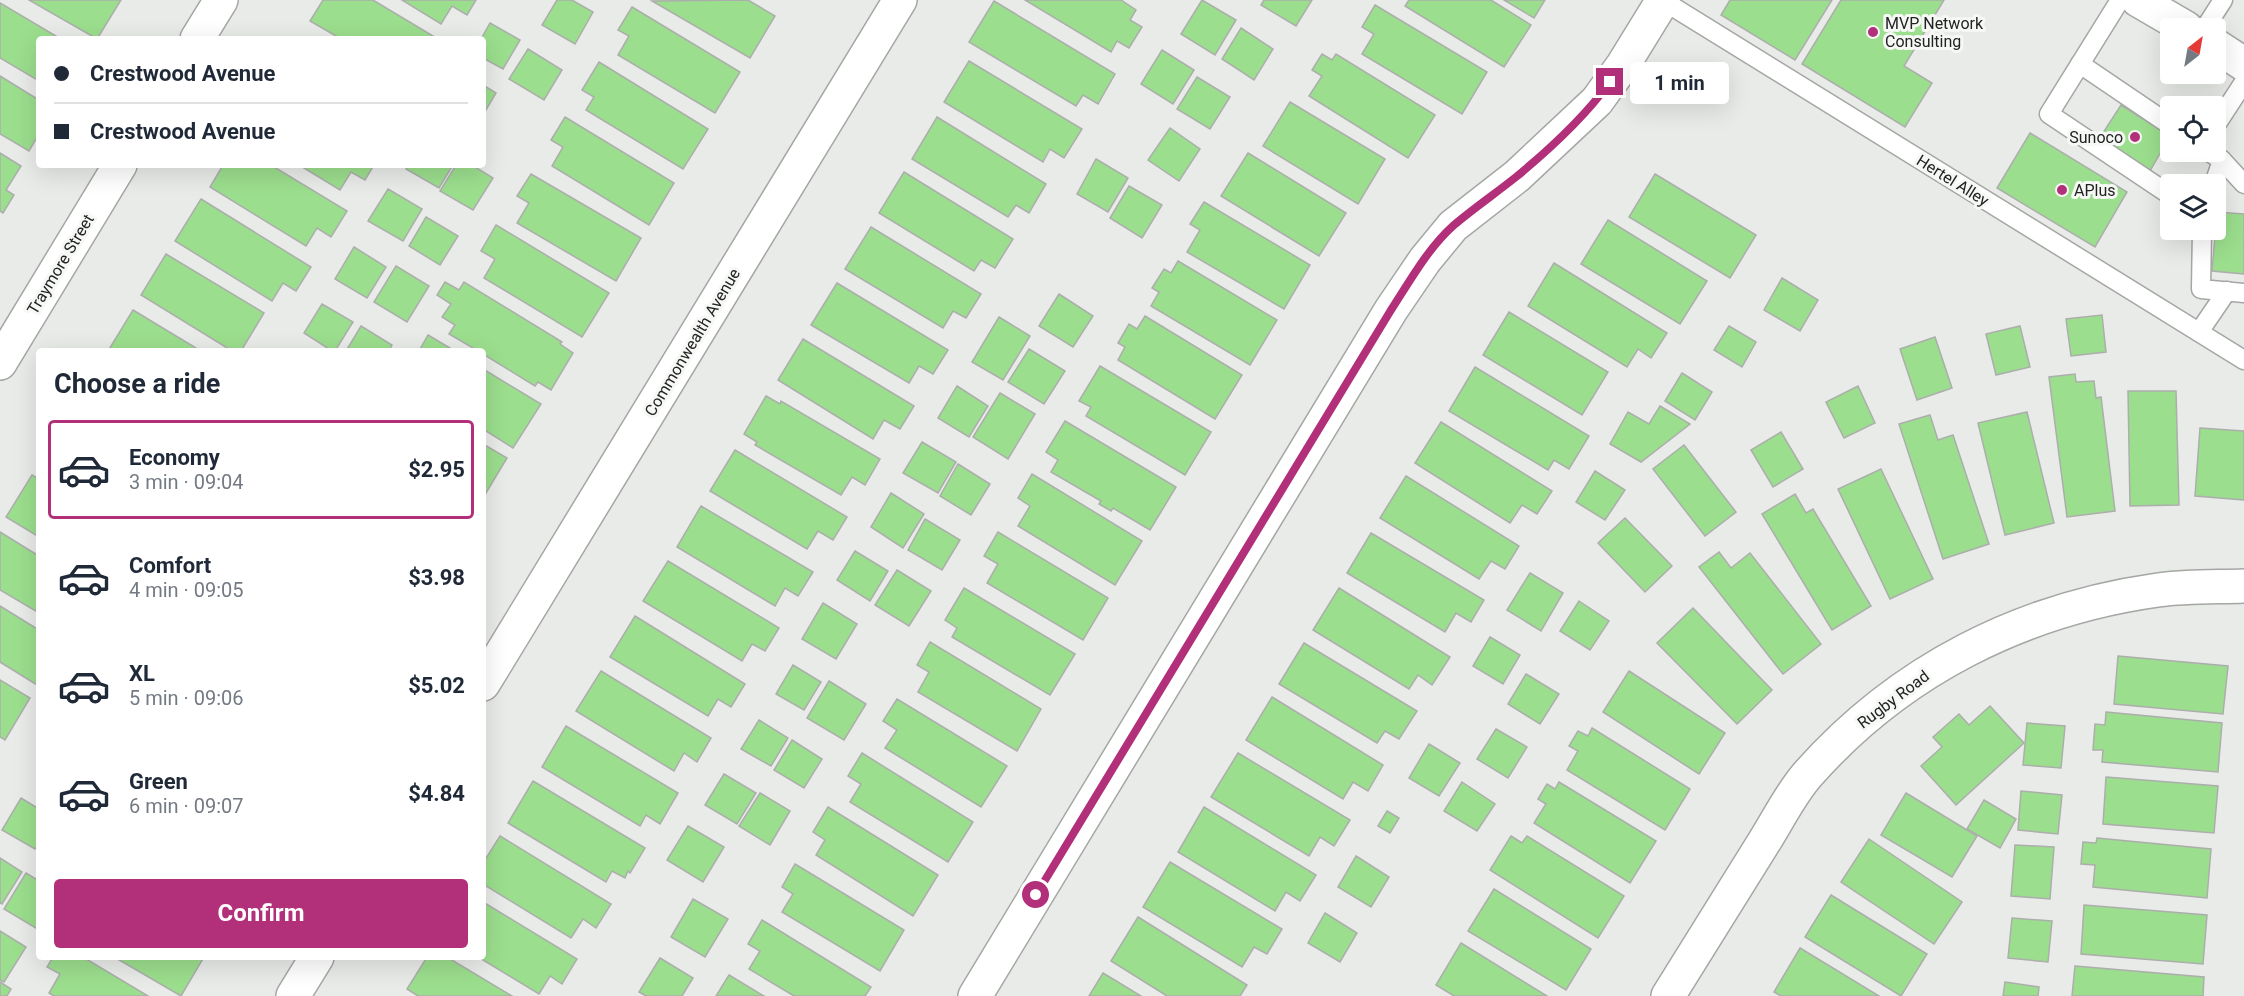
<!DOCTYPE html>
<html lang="en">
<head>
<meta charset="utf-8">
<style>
	:root { --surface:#fff; --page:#f6f6f7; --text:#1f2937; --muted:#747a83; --line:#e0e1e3; --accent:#b2307a }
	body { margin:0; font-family:Roboto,sans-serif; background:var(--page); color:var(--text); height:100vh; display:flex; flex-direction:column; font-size:22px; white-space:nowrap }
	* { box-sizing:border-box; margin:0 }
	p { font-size:20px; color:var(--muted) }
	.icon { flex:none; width:33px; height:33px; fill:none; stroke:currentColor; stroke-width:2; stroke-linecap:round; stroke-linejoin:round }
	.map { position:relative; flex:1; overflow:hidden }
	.details { position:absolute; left:36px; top:348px; width:450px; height:612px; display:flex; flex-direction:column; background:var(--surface); border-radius:6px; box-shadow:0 6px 24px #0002 }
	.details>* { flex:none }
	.guide { position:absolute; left:36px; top:36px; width:450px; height:132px; border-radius:6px; box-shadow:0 6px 24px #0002; display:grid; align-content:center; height:132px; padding:0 18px; background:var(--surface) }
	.needle { width:39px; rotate:31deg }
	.fabs { position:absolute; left:2160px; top:18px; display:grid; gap:12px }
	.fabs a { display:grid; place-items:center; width:66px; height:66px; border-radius:6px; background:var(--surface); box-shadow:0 6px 24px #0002; font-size:30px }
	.end { position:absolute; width:27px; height:27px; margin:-14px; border:8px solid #b2307a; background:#fff; box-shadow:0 0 0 3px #fff }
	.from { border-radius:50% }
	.bubble { position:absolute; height:42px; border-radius:6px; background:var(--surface); box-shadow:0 6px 24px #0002; font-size:20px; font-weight:700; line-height:42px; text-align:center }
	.guide b { display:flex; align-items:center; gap:21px; height:57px; font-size:22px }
	.guide b+b { border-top:2px solid var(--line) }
	.guide i { width:15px; height:15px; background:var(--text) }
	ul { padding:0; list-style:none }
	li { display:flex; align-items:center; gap:18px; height:99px; margin:0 12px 9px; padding:0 6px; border:3px solid transparent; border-radius:6px }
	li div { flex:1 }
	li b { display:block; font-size:22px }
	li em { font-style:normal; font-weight:700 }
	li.selected { border-color:var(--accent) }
	li>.icon { width:54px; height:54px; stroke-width:1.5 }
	h2 { padding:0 18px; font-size:27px; line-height:72px }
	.action { display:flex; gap:12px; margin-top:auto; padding:12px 18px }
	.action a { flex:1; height:69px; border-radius:6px; background:var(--accent); color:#fff; font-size:24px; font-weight:700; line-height:69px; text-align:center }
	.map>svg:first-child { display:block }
	.building { fill:#9bde8d; stroke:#acaeac; stroke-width:1.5 }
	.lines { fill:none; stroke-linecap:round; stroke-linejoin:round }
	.lane-casing { stroke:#a5a7a4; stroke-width:21 }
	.street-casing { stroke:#a5a7a4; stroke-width:36 }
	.secondary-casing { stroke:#a5a7a4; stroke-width:36 }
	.lane { stroke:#fff; stroke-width:18 }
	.street { stroke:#fff; stroke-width:33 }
	.secondary { stroke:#fff; stroke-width:33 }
	.route { stroke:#b2307a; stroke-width:8 }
	.poi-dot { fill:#b2307a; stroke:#f6f8f5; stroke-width:2 }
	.labels { text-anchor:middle; stroke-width:6; stroke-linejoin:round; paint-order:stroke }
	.poi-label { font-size:16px; fill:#222322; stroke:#f6f8f5; text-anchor:start }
	.street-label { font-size:16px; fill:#222322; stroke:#f6f8f5 }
</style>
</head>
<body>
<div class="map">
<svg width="2244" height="996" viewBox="0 0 2244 996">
	<rect width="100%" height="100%" fill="#e9ebe8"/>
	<g class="building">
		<polygon points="29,0 121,0 97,39"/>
		<polygon points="323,0 373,0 438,39 341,39 310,21"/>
		<polygon points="402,0 476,0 467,15 452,6 441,24"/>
		<polygon points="557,0 572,0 593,12 575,44 542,25"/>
		<polygon points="748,0 775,16 750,58 652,1"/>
		<polygon points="1025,0 1121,0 1136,10 1130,20 1142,27 1129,48 1117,41 1111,52"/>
		<polygon points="1202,0 1236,20 1215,55 1181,34"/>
		<polygon points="1264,0 1312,0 1296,26 1261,5"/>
		<polygon points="1409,0 1491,0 1531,25 1504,67 1405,6"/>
		<polygon points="1504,0 1545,0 1534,18"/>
		<polygon points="1730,0 1832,0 1795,60 1721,15"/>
		<polygon points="1841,0 1944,0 1904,66 1932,83 1905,127 1802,64"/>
		<polygon points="994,1 1115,74 1098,104 1083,95 1076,106 969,42"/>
		<polygon points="0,3 61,39 39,39 39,81 0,58"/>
		<polygon points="1375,5 1487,72 1462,114 1362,54 1374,34 1362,27"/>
		<polygon points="632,7 740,72 715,113 618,55 629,36 618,30"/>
		<polygon points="490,23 520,40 503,69 483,58 483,39 481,39"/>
		<polygon points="1241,28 1273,49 1254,80 1222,59"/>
		<polygon points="528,49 562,70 544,100 509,79"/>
		<polygon points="1162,50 1194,70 1173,104 1141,84"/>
		<polygon points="1322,54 1332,60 1336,54 1435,115 1408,158 1309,96 1322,76 1312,70"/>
		<polygon points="969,61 1082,129 1064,158 1050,149 1043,162 944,102"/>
		<polygon points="599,62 708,129 683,169 586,110 594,97 582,90"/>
		<polygon points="0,76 39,100 39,134 29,151 0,134"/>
		<polygon points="1197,77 1230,97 1210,129 1177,109"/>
		<polygon points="483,85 496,93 483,115"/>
		<polygon points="1290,102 1385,159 1358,204 1263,146"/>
		<polygon points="2121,105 2170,136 2150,171 2099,139"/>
		<polygon points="565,117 674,183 649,225 552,166 563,147 551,140"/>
		<polygon points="937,117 1046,184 1029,213 1016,205 1008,217 912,159"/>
		<polygon points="1170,128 1200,149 1179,181 1148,160"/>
		<polygon points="2030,133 2127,192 2095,247 1997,188"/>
		<polygon points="0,153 21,166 6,190 14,195 3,213 0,211"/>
		<polygon points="1248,153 1346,213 1319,256 1221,196"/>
		<polygon points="1096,159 1128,178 1108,212 1077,194"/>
		<polygon points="223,165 271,165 347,211 331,237 317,228 306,246 210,187"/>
		<polygon points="299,165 374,165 365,180 351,172 340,190"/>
		<polygon points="409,165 453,165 439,188 406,169"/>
		<polygon points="456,165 472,165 493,178 473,210 440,191"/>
		<polygon points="904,172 1013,239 995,268 981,260 974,271 879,213"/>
		<polygon points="531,174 641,238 616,281 517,223 529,203 517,196"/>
		<polygon points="1655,174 1756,235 1730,278 1629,217"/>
		<polygon points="1129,186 1162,205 1142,238 1110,218"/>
		<polygon points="388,189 422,209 403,241 368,221"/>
		<polygon points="201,199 311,267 296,291 283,283 272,301 175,241"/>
		<polygon points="1204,202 1310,265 1284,309 1187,252 1200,230 1190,224"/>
		<polygon points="2217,212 2244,214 2244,274 2212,271"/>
		<polygon points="426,217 458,236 440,265 409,246"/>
		<polygon points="1608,220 1707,281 1680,324 1581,264"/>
		<polygon points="496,225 609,293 582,337 484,278 495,259 481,251"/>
		<polygon points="871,227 981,294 966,318 953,311 943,328 845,269"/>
		<polygon points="354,247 386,267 367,298 335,279"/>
		<polygon points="166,254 264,313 241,351 232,351 141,295"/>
		<polygon points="1178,261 1277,320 1250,365 1151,306 1159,292 1152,288 1164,269 1171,273"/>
		<polygon points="1554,263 1667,333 1651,358 1638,349 1627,367 1528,306"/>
		<polygon points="396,266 429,286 407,322 374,302"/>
		<polygon points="1782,278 1818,300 1800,331 1764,310"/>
		<polygon points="445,282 459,290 464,282 562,342 560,344 573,353 551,390 538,382 535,386 483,354 483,351 478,351 449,334 455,325 442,317 451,304 437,295"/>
		<polygon points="837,283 948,350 933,374 919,366 909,383 811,325"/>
		<polygon points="1059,294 1093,316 1073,347 1039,326"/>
		<polygon points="322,304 353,322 335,351 332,351 304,333"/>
		<polygon points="133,310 201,351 108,351"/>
		<polygon points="1509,312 1608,372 1582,415 1483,355"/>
		<polygon points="2102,315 2106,352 2071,356 2066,319"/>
		<polygon points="1145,316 1242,375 1215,419 1118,360 1125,347 1118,343 1129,324 1137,329"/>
		<polygon points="999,317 1030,336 1003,380 972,362"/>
		<polygon points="361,326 392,345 389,351 346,351"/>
		<polygon points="1729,326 1756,342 1742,367 1714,350"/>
		<polygon points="2020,326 2030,367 1996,375 1986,334"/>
		<polygon points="428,335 455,351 419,351"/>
		<polygon points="1935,337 1952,388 1917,400 1900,349"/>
		<polygon points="803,339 914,406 900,429 884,420 873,439 778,380"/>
		<polygon points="1029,349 1065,371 1044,404 1008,382"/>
		<polygon points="1100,366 1211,432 1185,475 1086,416 1091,407 1079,401"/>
		<polygon points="1475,367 1589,436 1569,469 1554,460 1548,470 1449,411"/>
		<polygon points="483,369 541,404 513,448 483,429"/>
		<polygon points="1682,373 1712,392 1695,420 1665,401"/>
		<polygon points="2075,374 2076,382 2094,381 2096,398 2101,397 2115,511 2067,517 2049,377"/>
		<polygon points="957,386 988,406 969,437 938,418"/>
		<polygon points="1858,386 1875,423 1844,438 1826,402"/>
		<polygon points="2128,391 2176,391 2179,505 2130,506"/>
		<polygon points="1000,393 1035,414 1008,459 973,437"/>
		<polygon points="766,396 780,404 781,401 880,459 865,485 852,477 841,495 755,445 757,442 744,434"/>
		<polygon points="1660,406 1690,424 1641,462 1610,444 1628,412 1649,424"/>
		<polygon points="2027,412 2054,523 2005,535 1978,423"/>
		<polygon points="1930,415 1938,440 1953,435 1989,544 1943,559 1899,424"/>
		<polygon points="1065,421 1176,487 1150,530 1113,508 1111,511 1099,504 1101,501 1051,472 1058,460 1046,452"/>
		<polygon points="1441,422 1552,491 1537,514 1522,505 1510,523 1415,463"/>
		<polygon points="2200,428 2244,431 2244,500 2195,496"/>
		<polygon points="1781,432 1803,469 1773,487 1751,450"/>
		<polygon points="922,442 956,462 938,493 903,473"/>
		<polygon points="483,444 507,458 483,498"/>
		<polygon points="1684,445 1736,512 1705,536 1653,469"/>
		<polygon points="735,450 847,517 833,540 818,531 807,549 710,491"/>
		<polygon points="958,464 990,484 971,515 940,496"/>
		<polygon points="1881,469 1933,579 1890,599 1838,489"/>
		<polygon points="1595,471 1625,490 1605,520 1576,502"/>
		<polygon points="1032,474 1142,541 1115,585 1018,526 1030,506 1018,498"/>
		<polygon points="32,475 39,479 39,537 6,517"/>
		<polygon points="1406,476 1519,546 1505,569 1491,561 1479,579 1380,518"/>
		<polygon points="891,493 924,514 903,548 871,527"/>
		<polygon points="1795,494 1806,513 1813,509 1871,606 1832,630 1762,514"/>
		<polygon points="701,506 813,572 798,596 785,588 775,606 677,547"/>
		<polygon points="1625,518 1672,566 1645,592 1598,543"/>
		<polygon points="925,519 960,540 942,570 908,550"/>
		<polygon points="0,532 39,556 39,613 0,590"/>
		<polygon points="998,532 1108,598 1083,640 987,583 998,564 984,556"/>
		<polygon points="1371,533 1484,600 1471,622 1456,613 1445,632 1347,573"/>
		<polygon points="855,551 888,571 870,601 837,580"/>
		<polygon points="1719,552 1731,568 1750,553 1821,644 1783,674 1699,567"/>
		<polygon points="668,561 779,628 765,651 752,644 742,661 643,601"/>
		<polygon points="897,570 931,591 909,626 875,605"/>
		<polygon points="1530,573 1563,593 1541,631 1507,610"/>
		<polygon points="964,588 1075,654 1050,695 952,637 957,628 945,620"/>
		<polygon points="1339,588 1450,657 1432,685 1418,675 1409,689 1313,630"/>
		<polygon points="1579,601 1609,621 1590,650 1560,631"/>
		<polygon points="823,603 857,624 836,659 802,639"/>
		<polygon points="0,606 39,630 39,682 37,685 0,662"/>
		<polygon points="1693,608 1772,690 1737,724 1657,643"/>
		<polygon points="635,616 745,684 731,707 718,699 708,716 610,657"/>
		<polygon points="1490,637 1520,655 1503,684 1473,666"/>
		<polygon points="930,642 1041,709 1017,751 918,692 929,672 917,665"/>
		<polygon points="1304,643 1417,711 1399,739 1385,731 1377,743 1279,684"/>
		<polygon points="2118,656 2228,666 2223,714 2114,704"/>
		<polygon points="793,665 821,682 804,710 776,694"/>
		<polygon points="601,671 711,738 697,762 684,753 674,771 576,711"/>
		<polygon points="1629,671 1725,733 1699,774 1603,712"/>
		<polygon points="1526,674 1559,694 1540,724 1508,704"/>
		<polygon points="0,680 30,698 5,740 0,737"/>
		<polygon points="829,681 866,704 844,740 807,718"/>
		<polygon points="1272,697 1383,765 1368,791 1353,782 1343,799 1246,740"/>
		<polygon points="897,699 1007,766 981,807 885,748 897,730 883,721"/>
		<polygon points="1990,706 2024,743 1956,805 1921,766 1942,747 1933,737 1959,714 1969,725"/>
		<polygon points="2106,712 2222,723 2218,772 2102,762 2103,750 2093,750 2095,724 2105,725"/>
		<polygon points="759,720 788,738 771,766 741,749"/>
		<polygon points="2027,723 2065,726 2061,768 2023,765"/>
		<polygon points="566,726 678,793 660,824 646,815 640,826 542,767"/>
		<polygon points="1592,728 1690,789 1665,830 1567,770 1578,751 1569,746 1578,731 1588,736"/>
		<polygon points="1496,729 1527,747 1508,778 1477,759"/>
		<polygon points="792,740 822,759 804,788 774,770"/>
		<polygon points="1429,744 1460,763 1439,796 1409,778"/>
		<polygon points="862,753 973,822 948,862 850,802 861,784 848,776"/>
		<polygon points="1238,753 1350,820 1334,846 1320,837 1309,856 1211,797"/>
		<polygon points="724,774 756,793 737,824 705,805"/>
		<polygon points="2106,777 2218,786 2214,833 2103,824"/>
		<polygon points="533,781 645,848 630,873 628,871 625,878 612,871 606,882 508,823"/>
		<polygon points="1462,782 1495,804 1477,831 1444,811"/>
		<polygon points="1559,782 1656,841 1630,883 1534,823 1546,804 1538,799 1547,784 1555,789"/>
		<polygon points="2021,791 2062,795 2058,834 2018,830"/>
		<polygon points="760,793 790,811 770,845 739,826"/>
		<polygon points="1906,793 1977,836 1952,877 1881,835"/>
		<polygon points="21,798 39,809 39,843 35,849 2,830"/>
		<polygon points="1984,800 2016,819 2000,848 1967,829"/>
		<polygon points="828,807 938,875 913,916 816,855 825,840 813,832"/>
		<polygon points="1204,807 1316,875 1300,901 1286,892 1275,911 1178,852"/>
		<polygon points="1387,811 1399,818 1390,833 1378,826"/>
		<polygon points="688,826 724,847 703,882 667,860"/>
		<polygon points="500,836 611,904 596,928 583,919 571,938 483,884 483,863"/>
		<polygon points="1511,836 1522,843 1527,836 1624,896 1598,938 1490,870"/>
		<polygon points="2097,838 2211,849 2207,898 2093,887 2095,865 2081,864 2083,842 2096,843"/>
		<polygon points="1869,839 1962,902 1934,944 1841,882"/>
		<polygon points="2015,845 2054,847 2050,899 2011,896"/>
		<polygon points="1356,856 1389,877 1371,907 1338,887"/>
		<polygon points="0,858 22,872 2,904 0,903"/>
		<polygon points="1170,862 1282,929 1267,954 1254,947 1242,967 1143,907"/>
		<polygon points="795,864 904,930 880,971 782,912 793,894 782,887"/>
		<polygon points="26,873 39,881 39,930 4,909"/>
		<polygon points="1494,889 1591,949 1566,990 1468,931"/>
		<polygon points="1831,895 1927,954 1901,996 1805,937"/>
		<polygon points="693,899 728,919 705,957 671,937"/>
		<polygon points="483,902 577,959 562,984 550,976 539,994 478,957 483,957"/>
		<polygon points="2084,905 2207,915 2203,964 2081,954"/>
		<polygon points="1325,913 1357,933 1340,962 1308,943"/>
		<polygon points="1138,917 1247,985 1240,996 1167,996 1111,961"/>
		<polygon points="2012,918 2052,921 2048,962 2008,958"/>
		<polygon points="762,920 871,987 865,996 794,996 749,969 760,951 748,944"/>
		<polygon points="0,931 26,947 4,982 0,980"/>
		<polygon points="1461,943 1547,996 1454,996 1436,985"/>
		<polygon points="1800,948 1879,996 1781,996 1774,992"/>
		<polygon points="53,957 83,957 148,996 54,996 49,993 60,974 47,967"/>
		<polygon points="114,957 204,957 181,996"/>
		<polygon points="427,957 447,957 512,996 418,996 407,989"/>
		<polygon points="660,958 693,978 682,996 646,996 639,992"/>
		<polygon points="2075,966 2204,977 2203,996 2072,996"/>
		<polygon points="1103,973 1141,996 1089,996"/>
		<polygon points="729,975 764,996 716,996"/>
		<polygon points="0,982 11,989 7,996 0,996"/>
		<polygon points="2005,982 2039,987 2038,996 2003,996"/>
	</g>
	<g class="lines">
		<defs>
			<g id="lane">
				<polyline points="1662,0 2244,360"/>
				<polyline points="2120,0 2049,114 2170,195"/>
				<polyline points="2205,28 2223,0"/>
				<polyline points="2080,64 2170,125"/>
				<polyline points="2216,125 2244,82"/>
				<polyline points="2209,152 2222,160 2214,184"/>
				<polyline points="2222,160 2244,184"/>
				<polyline points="2202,230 2201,289 2244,293"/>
				<polyline points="2199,332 2227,291"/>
			</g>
			<g id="street">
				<polyline points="197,39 221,0"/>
				<polyline points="0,363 120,165"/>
				<polyline points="483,684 900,0"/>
				<polyline points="293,996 317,957"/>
				<polyline points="975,996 1391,310 1425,260 1453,226 1517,176 1597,101 1623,65 1663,0"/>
				<path d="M1668,996C1700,944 1732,893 1764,842C1778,820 1791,793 1808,774C1900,670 2022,609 2158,590C2186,586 2216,587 2244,586"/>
			</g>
			<g id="secondary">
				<polyline points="2138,0 2186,28"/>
				<polyline points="2216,46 2244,64"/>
			</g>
		</defs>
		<use href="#lane" class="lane-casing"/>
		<use href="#street" class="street-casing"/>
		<use href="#secondary" class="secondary-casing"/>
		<use href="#lane" class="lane"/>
		<use href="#street" class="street"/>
		<use href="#secondary" class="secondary"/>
	</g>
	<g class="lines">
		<path class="route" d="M1036,895L1391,310C1410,281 1428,248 1454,225C1474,208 1496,193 1516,177C1550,149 1584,118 1610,82"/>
	</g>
	<g class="poi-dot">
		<circle cx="1873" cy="32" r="6"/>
		<circle cx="2135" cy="137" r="6"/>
		<circle cx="2062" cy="190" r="6"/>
	</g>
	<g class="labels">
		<g class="poi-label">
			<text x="1885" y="29">MVP Network<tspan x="1885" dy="18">Consulting</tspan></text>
			<text x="2123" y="143" text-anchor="end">Sunoco</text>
			<text x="2074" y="196">APlus</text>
		</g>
		<g class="street-label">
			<text transform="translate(1953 180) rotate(32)" y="6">Hertel Alley</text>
			<text transform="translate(60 264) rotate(-59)" y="6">Traymore Street</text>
			<text transform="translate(692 342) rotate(-59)" y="6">Commonwealth Avenue</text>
			<text transform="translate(1893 699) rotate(-37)" y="6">Rugby Road</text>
		</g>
	</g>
</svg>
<div class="fabs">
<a><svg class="needle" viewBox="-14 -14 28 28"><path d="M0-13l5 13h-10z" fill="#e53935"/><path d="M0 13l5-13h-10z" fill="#747a83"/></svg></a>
<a><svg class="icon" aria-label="locate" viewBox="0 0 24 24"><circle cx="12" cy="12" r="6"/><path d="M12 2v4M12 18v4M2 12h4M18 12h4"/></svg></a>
<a><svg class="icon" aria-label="layers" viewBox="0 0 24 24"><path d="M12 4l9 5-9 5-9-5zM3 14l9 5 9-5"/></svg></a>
</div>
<i class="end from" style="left:1036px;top:895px"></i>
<i class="end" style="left:1610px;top:82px"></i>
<div class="bubble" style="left:1630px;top:62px;width:99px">1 min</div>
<div class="guide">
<b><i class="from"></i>Crestwood Avenue</b>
<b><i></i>Crestwood Avenue</b>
</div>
<section class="details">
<h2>Choose a ride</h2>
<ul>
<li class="selected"><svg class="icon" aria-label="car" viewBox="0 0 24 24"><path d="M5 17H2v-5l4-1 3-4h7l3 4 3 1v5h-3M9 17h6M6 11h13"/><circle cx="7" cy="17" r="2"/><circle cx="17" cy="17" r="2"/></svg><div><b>Economy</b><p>3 min · 09:04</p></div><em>$2.95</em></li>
<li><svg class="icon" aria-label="car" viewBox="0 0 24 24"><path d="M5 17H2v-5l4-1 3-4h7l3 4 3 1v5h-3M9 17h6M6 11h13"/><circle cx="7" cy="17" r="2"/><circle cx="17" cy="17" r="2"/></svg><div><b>Comfort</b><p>4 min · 09:05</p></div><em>$3.98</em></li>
<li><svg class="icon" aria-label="car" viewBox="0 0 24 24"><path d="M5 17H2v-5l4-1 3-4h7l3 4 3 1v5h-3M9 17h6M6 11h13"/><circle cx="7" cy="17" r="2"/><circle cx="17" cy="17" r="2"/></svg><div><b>XL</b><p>5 min · 09:06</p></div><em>$5.02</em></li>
<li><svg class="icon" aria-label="car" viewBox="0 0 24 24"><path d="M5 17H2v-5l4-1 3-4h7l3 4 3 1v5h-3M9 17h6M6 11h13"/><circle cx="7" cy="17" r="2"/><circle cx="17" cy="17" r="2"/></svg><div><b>Green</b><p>6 min · 09:07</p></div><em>$4.84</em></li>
</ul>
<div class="action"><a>Confirm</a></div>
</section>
</div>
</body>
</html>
